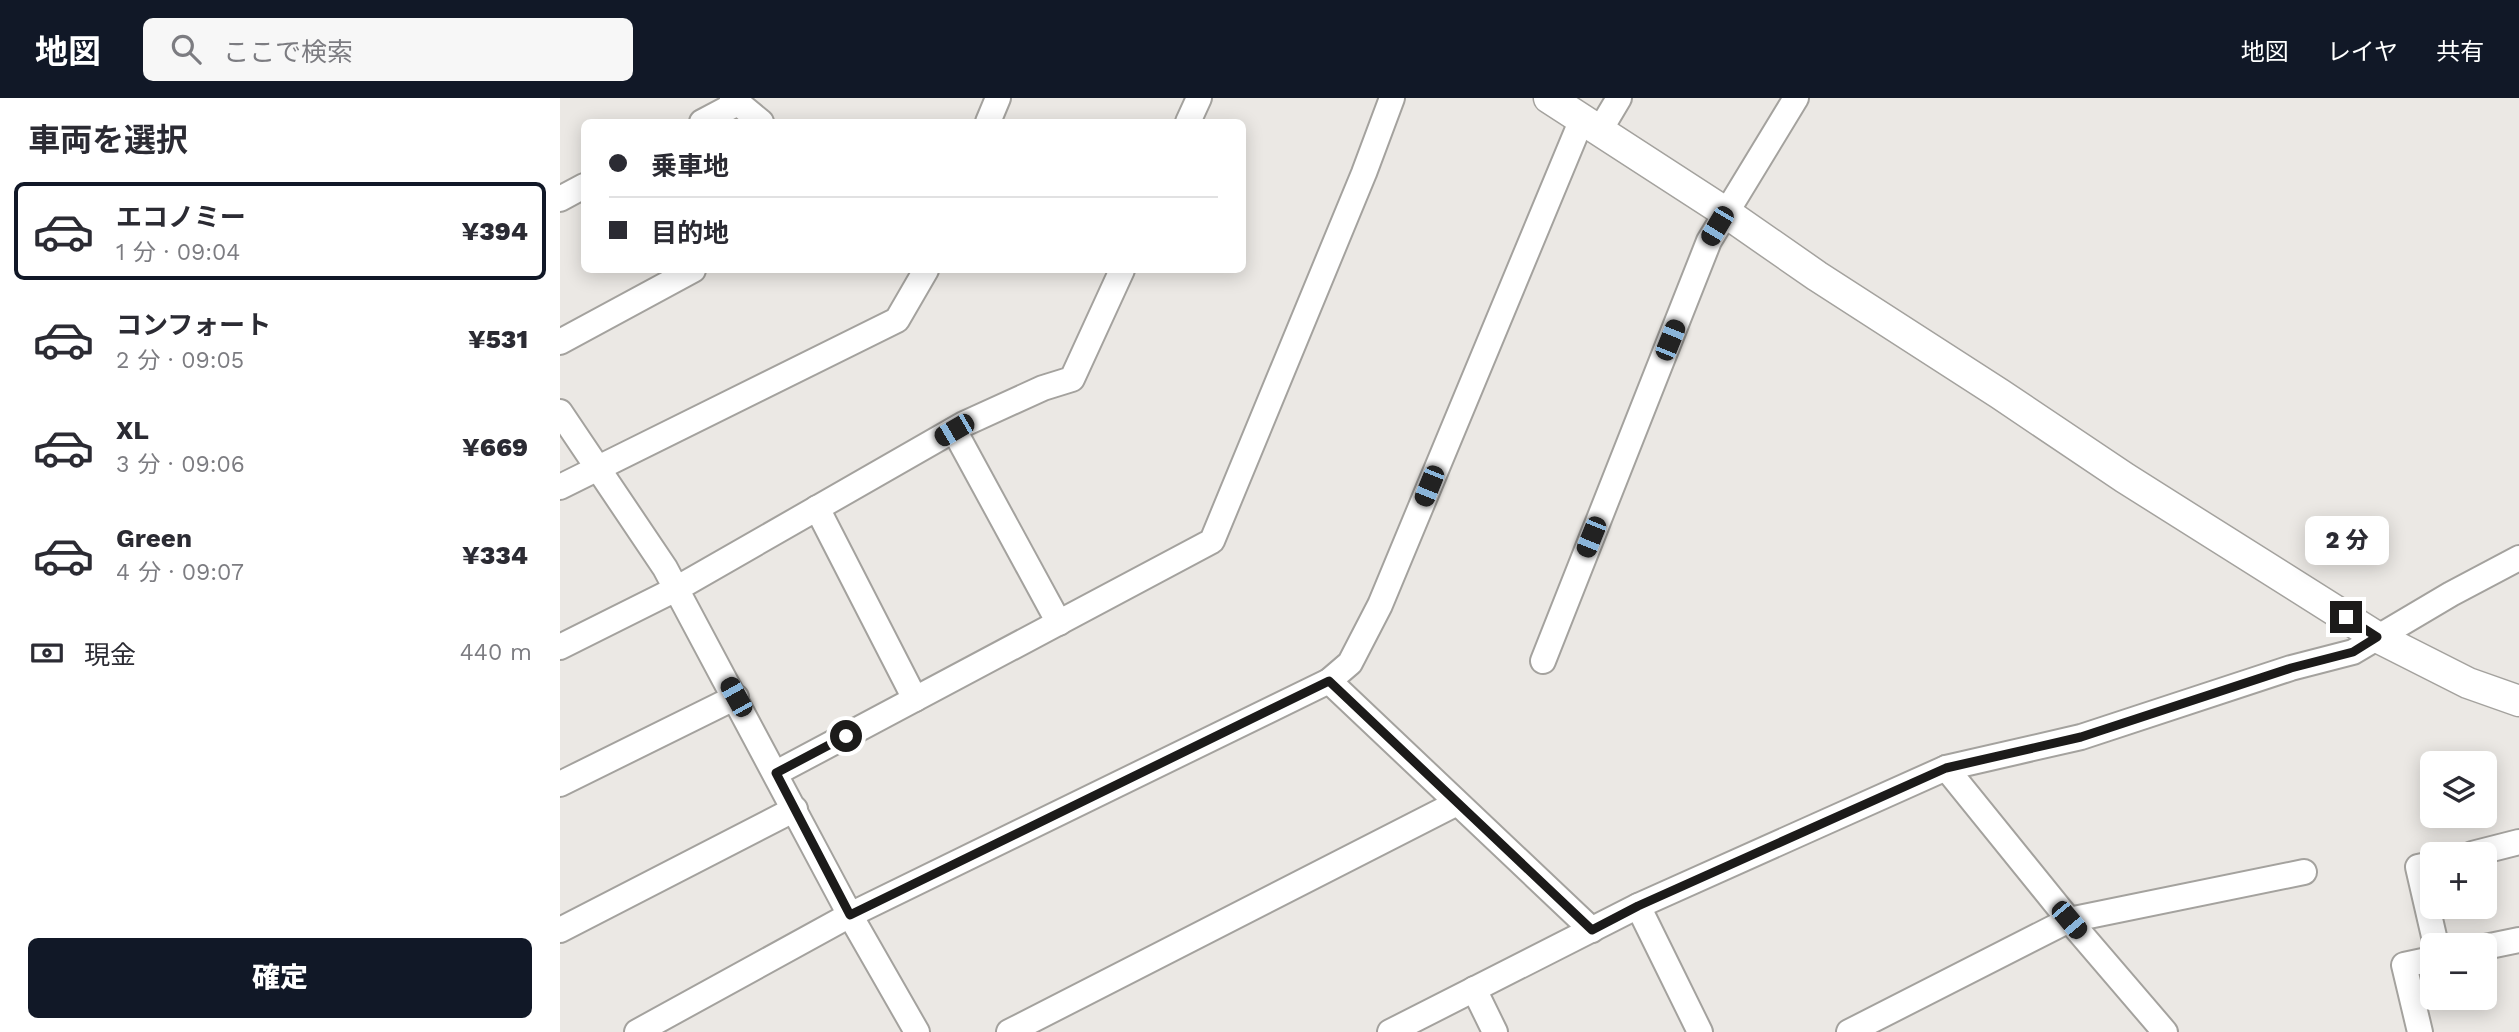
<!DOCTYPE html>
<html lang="ja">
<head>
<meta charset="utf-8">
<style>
	:root { --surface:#fff; --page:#f7f7f7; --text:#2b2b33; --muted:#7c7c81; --line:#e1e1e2; --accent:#111827 }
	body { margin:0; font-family:"Work Sans","Noto Sans JP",sans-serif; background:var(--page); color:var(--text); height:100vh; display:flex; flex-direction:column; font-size:26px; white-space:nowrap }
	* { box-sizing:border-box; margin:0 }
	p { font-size:23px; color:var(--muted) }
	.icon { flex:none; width:38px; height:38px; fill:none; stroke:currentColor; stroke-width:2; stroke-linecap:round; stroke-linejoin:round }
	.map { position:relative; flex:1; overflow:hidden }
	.drawer { display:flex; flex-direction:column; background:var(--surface); width:560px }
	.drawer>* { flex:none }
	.guide { position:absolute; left:21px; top:21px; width:665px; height:154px; border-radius:10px; box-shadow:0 4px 18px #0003; display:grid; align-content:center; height:154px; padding:0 28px; background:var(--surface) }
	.fabs { position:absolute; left:1860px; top:653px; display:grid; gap:14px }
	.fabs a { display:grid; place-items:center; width:77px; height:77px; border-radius:10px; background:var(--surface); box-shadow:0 4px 18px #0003; font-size:35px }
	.end { position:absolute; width:32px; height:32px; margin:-16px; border:9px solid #1c1b1a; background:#fff; box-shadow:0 0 0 4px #fff }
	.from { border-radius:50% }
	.bubble { position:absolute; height:49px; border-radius:10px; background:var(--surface); box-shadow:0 4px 18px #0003; font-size:23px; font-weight:800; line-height:49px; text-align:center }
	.car { position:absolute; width:21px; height:42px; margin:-21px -10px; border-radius:9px; box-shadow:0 0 5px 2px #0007; background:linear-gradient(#222 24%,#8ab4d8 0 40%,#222 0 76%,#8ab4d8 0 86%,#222 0) }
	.guide b { display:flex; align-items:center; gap:24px; height:66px; font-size:26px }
	.guide b+b { border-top:2px solid var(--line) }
	.guide i { width:18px; height:18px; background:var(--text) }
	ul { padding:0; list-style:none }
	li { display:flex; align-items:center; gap:21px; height:98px; margin:0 14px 10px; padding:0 14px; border:4px solid transparent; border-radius:10px }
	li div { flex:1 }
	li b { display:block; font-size:26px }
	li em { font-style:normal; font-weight:800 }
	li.current { border-color:var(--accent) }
	li>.icon { width:63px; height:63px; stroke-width:1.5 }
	h2 { padding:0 28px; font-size:32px; line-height:84px }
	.pay { display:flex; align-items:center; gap:18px; height:77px; padding:0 28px; font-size:26px }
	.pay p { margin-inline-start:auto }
	.button { display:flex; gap:14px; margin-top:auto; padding:14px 28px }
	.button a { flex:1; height:80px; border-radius:10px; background:var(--accent); color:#fff; font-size:28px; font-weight:800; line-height:80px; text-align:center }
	header { display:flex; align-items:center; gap:42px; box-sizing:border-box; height:98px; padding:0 35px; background:var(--accent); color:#fff }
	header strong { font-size:33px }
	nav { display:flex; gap:38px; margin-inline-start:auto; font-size:24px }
	.search { width:490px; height:63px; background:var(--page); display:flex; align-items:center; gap:18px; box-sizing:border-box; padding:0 24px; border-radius:10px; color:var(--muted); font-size:26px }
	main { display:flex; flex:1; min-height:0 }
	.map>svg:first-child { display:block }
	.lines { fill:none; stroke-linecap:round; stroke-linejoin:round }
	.minor-casing { stroke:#a4a29e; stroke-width:28 }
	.tertiary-casing { stroke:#a4a29e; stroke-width:33 }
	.minor { stroke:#fff; stroke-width:24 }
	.tertiary { stroke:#fff; stroke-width:30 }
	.route { stroke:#1c1b1a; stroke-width:9 }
</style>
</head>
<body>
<header>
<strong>地図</strong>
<div class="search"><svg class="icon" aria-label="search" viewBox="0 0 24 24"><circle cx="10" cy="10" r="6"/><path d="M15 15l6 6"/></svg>ここで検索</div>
<nav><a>地図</a><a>レイヤ</a><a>共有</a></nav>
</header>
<main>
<section class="drawer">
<h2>車両を選択</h2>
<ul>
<li class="current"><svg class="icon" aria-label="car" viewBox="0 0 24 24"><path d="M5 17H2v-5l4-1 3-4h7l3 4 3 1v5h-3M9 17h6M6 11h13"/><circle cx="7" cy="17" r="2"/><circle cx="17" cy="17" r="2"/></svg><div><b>エコノミー</b><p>1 分 · 09:04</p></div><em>¥394</em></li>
<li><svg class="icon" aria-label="car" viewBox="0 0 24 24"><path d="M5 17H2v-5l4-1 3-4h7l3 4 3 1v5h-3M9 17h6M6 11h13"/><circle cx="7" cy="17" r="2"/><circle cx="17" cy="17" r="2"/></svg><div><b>コンフォート</b><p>2 分 · 09:05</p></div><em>¥531</em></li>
<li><svg class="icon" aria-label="car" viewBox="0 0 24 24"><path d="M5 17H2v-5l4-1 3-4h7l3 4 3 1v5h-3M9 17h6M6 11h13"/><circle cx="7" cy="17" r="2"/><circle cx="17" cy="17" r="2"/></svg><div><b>XL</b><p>3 分 · 09:06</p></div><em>¥669</em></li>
<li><svg class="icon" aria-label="car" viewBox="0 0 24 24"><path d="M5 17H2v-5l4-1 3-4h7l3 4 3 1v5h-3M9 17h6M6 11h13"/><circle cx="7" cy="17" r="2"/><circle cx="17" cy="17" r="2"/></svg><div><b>Green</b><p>4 分 · 09:07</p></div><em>¥334</em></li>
</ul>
<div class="pay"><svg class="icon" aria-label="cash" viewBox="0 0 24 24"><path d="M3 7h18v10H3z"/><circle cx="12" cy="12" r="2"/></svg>現金<p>440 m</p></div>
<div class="button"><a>確定</a></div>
</section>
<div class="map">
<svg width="1959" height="934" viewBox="0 0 1959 934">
	<rect width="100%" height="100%" fill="#ebe8e4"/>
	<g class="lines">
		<defs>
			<g id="minor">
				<polyline points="172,0 201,24"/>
				<polyline points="142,24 178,5"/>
				<polyline points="428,24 438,0"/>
				<polyline points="628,24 639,0"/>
				<polyline points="1040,32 1059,0"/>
				<polyline points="0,101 24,88"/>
				<polyline points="0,244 133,172"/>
				<polyline points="0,314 105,470 290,817 357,934"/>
				<polyline points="394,332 499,525"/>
				<polyline points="0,389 337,222 366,172"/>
				<polyline points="257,410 355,601"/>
				<polyline points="0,549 116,491 404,326 483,290 512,281 562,172"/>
				<polyline points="983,563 1149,143 1236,0"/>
				<polyline points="769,583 1032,832"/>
				<polyline points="1386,670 1509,822 1605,934"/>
				<polyline points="216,675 652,443 804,75 832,0"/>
				<polyline points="0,686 176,599"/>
				<polyline points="1912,756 1959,744"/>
				<polyline points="1872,766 1858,769 1876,847"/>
				<polyline points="1078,808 1140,934"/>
				<polyline points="0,832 235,711"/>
				<polyline points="1925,849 1959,842"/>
				<polyline points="914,891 935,934"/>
				<polyline points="77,934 290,817 769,583 790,565 820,507 1022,21"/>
				<polyline points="449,934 897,705"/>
				<polyline points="830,934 1078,808 1386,670 1521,639 1731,570 1793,554 1891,496 1959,460"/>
				<polyline points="1289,934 1509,822 1744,774"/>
				<polyline points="1860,934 1844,867 1872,861"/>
			</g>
			<polyline id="tertiary" points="989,0 1165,114 1257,178 1440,296 1565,380 1817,539 1908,585 1959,603"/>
		</defs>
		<use href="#minor" class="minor-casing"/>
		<use href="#tertiary" class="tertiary-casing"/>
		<use href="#minor" class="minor"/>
		<use href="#tertiary" class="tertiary"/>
	</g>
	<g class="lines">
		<polyline class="route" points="286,638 216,675 290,817 769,583 1032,832 1078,808 1386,670 1521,639 1731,570 1793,554 1817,539 1786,519"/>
	</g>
</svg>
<div class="fabs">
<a><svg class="icon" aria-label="layers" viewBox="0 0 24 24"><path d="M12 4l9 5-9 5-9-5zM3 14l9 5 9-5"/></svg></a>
<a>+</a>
<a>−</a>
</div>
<i class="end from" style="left:286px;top:638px"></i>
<i class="end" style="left:1786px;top:519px"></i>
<div class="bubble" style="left:1745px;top:418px;width:84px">2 分</div>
<i class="car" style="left:1157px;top:128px;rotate:211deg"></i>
<i class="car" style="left:1110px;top:242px;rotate:22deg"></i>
<i class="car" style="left:394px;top:332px;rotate:240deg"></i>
<i class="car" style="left:869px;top:388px;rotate:202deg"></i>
<i class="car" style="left:1031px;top:439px;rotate:202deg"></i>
<i class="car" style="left:176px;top:599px;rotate:331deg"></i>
<i class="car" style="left:1509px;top:822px;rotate:140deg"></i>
<div class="guide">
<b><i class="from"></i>乗車地</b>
<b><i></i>目的地</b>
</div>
</div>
</main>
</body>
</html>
